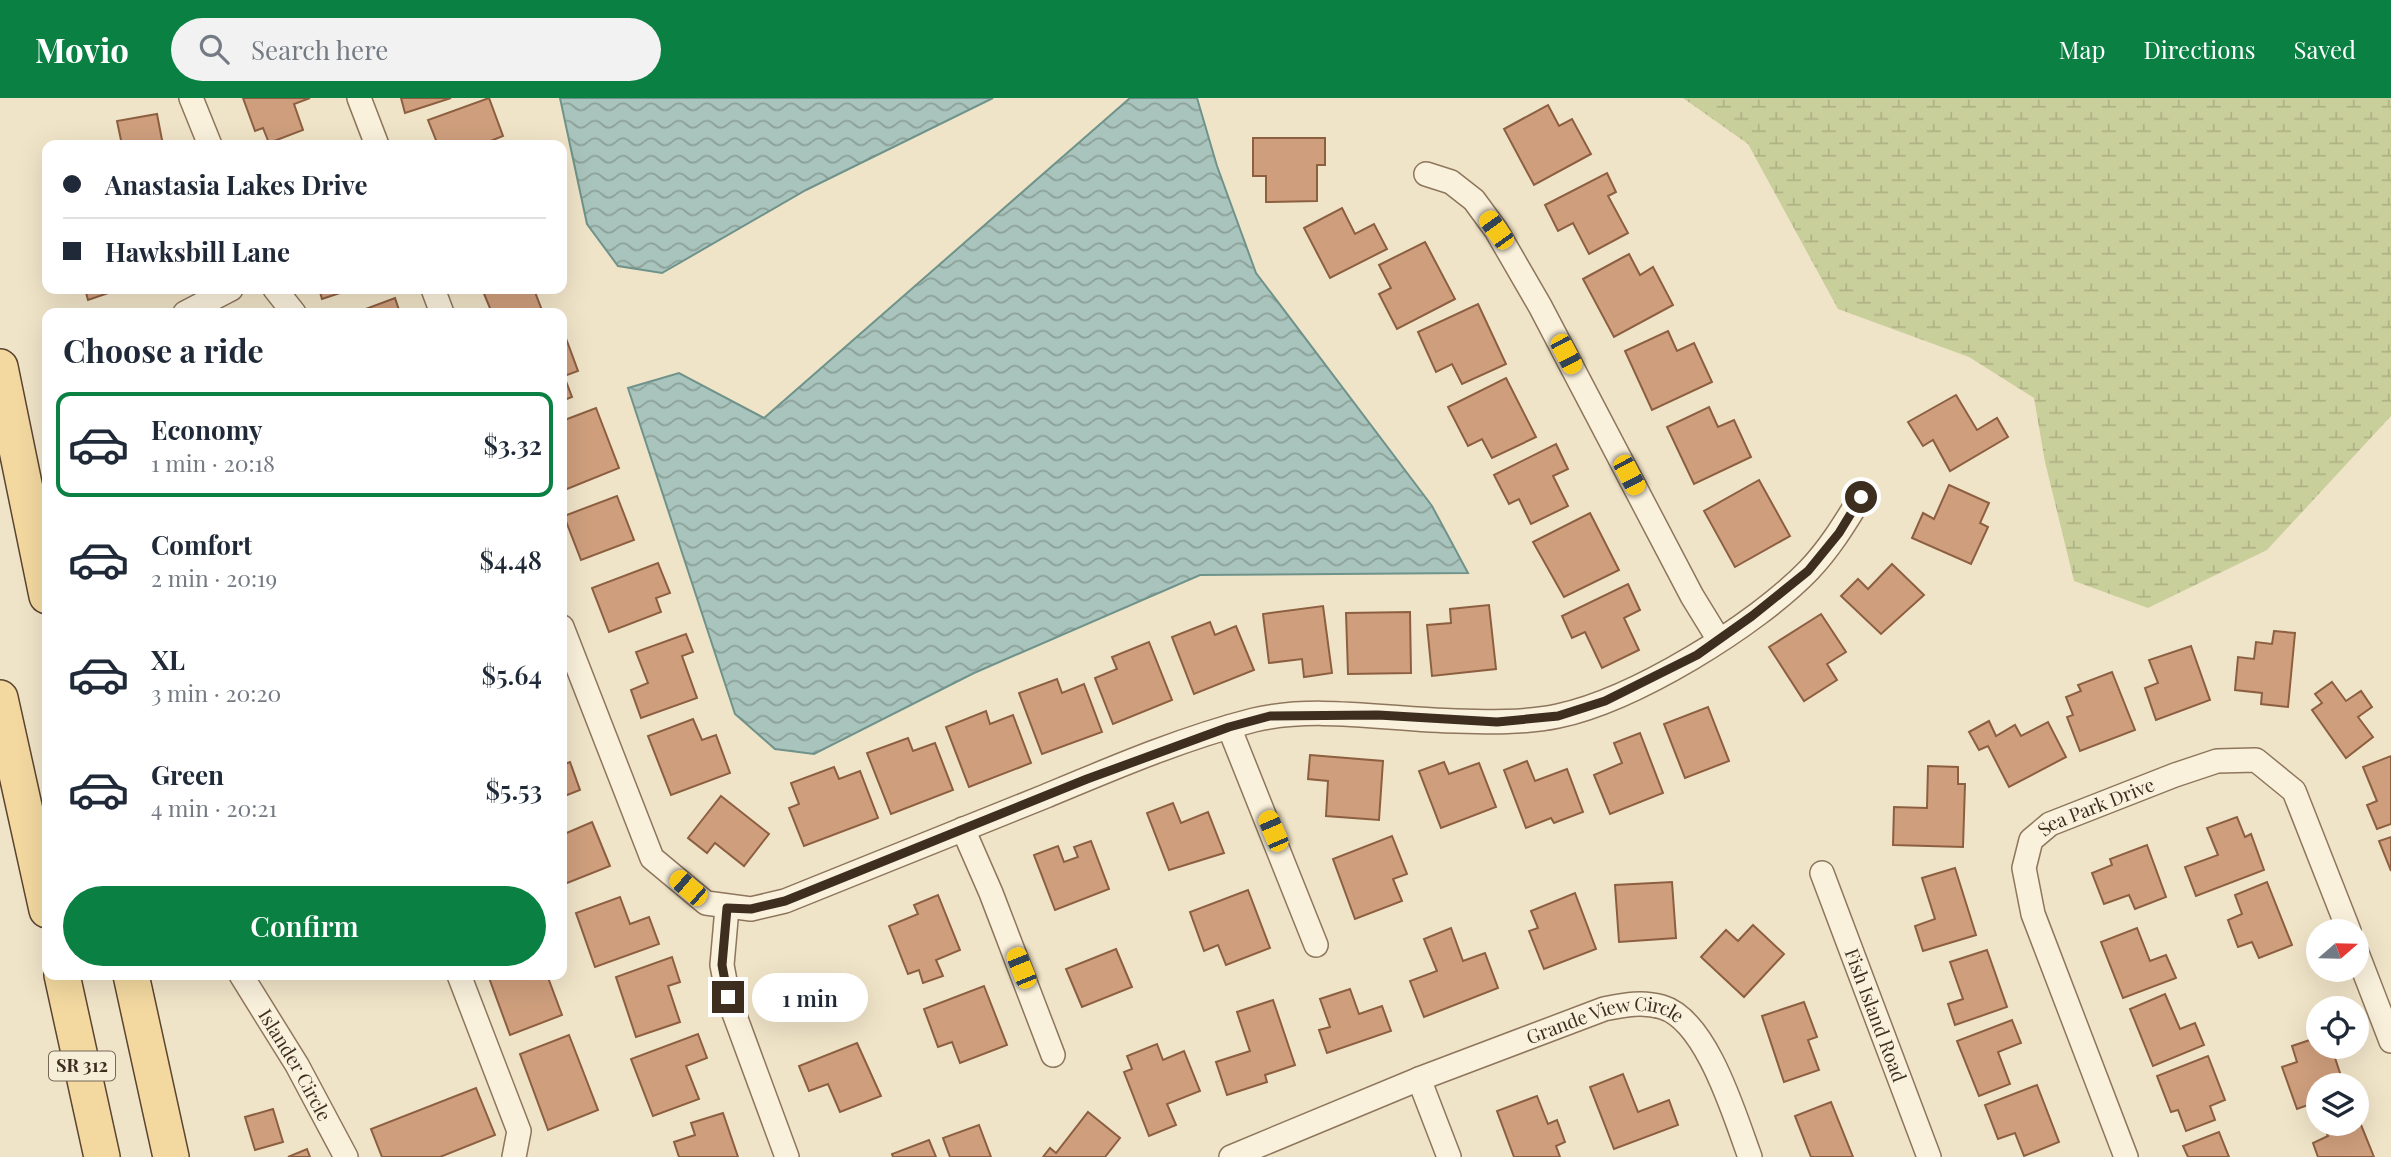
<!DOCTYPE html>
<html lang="en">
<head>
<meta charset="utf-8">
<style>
	:root { --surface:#fff; --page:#f2f2f3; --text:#1f2937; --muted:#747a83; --line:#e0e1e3; --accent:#0b8043 }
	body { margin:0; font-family:"Playfair Display",serif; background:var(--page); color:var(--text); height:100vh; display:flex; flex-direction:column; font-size:26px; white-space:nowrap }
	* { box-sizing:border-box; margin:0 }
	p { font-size:23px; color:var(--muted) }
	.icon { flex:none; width:38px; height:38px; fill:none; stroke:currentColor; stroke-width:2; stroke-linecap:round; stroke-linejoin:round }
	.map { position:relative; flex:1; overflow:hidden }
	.details { position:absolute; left:42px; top:210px; width:525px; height:672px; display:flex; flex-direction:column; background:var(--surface); border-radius:14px; box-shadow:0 7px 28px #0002 }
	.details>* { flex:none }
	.banner { position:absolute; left:42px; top:42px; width:525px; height:154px; border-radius:14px; box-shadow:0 7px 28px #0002; display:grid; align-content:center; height:154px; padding:0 21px; background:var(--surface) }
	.needle { width:46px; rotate:70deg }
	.controls { position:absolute; left:2306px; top:821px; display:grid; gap:14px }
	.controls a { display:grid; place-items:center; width:63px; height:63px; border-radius:50%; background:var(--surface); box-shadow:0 7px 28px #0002; font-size:35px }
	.end { position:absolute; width:32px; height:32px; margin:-16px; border:9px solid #3d2e20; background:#fff; box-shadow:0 0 0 4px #fff }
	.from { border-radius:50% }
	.bubble { position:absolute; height:49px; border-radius:24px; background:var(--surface); box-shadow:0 7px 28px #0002; font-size:23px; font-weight:600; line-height:49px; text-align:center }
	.car { position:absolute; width:21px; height:42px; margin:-21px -10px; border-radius:9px; box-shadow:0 0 5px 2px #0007; background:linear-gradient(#f5c518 24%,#345 0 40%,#f5c518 0 76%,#345 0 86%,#f5c518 0) }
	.banner b { display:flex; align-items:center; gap:24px; height:66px; font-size:26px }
	.banner b+b { border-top:2px solid var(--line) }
	.banner i { width:18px; height:18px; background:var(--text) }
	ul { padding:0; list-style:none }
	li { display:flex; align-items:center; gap:21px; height:105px; margin:0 14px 10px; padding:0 7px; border:4px solid transparent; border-radius:14px }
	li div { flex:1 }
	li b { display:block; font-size:26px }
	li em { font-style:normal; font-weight:600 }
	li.current { border-color:var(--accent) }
	li>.icon { width:63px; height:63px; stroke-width:1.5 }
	h2 { padding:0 21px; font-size:32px; line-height:84px }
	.cta { display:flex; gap:14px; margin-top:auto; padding:14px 21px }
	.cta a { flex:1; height:80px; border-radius:42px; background:var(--accent); color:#fff; font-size:28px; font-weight:600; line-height:80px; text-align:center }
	header { display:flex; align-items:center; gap:42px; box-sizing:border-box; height:98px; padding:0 35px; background:var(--accent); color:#fff }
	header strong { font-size:33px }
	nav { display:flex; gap:38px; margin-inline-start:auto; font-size:24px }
	.search { width:490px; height:63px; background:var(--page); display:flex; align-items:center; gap:18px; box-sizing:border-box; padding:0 24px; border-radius:38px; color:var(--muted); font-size:26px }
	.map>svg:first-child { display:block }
	.wetland { fill:url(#wetland-marsh) }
	.water { fill:url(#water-waves); stroke:#6f938a; stroke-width:2 }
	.building { fill:#cf9f7d; stroke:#8d5f41; stroke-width:2 }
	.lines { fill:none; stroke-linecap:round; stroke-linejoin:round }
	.minor-casing { stroke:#8d765c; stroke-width:26 }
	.primary-casing { stroke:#5b4430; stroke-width:38 }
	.minor { stroke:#faf1dc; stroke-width:23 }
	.primary { stroke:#f3d9a0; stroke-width:35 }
	.route { stroke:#3d2e20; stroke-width:9 }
	.labels { text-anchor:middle; stroke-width:7; stroke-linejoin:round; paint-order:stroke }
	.shield { fill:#f7eed8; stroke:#756857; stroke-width:2 }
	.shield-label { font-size:18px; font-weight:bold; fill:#3d2e20 }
	.street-label { font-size:19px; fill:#3d2e20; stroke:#f7eed8 }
</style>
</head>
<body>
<header>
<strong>Movio</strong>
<div class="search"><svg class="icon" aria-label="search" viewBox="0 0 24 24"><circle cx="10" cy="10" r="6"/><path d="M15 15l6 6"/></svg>Search here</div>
<nav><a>Map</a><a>Directions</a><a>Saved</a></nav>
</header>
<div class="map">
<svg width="2391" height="1059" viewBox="0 0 2391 1059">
	<defs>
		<pattern id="wetland-marsh" width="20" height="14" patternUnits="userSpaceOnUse" patternTransform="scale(1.75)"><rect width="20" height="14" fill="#c9cf9b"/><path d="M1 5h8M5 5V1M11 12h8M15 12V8" fill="none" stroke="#aeb285"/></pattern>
		<pattern id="water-waves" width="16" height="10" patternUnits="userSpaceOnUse" patternTransform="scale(1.75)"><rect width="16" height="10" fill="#a9c4bc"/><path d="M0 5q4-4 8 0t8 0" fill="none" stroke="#8ba098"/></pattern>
	</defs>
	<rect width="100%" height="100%" fill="#f0e4c8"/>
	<polygon class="wetland" points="1683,0 2391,0 2391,318 2267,452 2148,510 2074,483 2045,364 2034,300 1969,259 1838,211 1748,46"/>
	<g class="water">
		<polygon points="560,0 993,0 806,92 662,175 618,168 587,126"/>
		<polygon points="1130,0 1197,0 1217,68 1256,175 1432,408 1468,475 1200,477 974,575 814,656 775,651 735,616 628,290 679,275 764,320"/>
	</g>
	<g class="building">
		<polygon points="243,0 310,0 294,6 303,32 269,45 263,30 255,33"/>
		<polygon points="401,0 451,0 405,15"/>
		<polygon points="489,0 503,38 488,44 490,47 438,47 428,22"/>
		<polygon points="1548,7 1559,28 1572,21 1591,56 1534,87 1504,31"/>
		<polygon points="157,16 163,47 122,47 117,23"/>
		<polygon points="1253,40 1325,40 1325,67 1317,67 1317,103 1266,104 1266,78 1253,78"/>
		<polygon points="1607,75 1616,94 1608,98 1628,135 1589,156 1573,125 1558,133 1545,107"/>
		<polygon points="1342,110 1355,136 1374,126 1387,151 1330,180 1304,130"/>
		<polygon points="1425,144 1455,201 1397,231 1379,196 1391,190 1379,167"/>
		<polygon points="1629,156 1640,177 1653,169 1673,207 1614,239 1583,181"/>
		<polygon points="85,191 120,191 88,202"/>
		<polygon points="319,191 352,191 322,201"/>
		<polygon points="482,191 543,191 535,194 543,215 492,215"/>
		<polygon points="395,200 400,215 355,215"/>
		<polygon points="1478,206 1506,266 1462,286 1452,266 1436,274 1418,234"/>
		<polygon points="1668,233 1677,253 1694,245 1712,284 1652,312 1625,253"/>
		<polygon points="564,235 578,273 564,278 572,299 562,303"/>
		<polygon points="1506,280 1536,339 1492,360 1482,341 1468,348 1448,309"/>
		<polygon points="1956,297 1977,332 1997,320 2008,339 1950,373 1933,342 1923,348 1908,324"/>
		<polygon points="1709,309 1718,329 1734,322 1751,359 1694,386 1667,329"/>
		<polygon points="596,310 619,370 562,393 562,323"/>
		<polygon points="1556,346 1568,371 1553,378 1568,408 1531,426 1519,401 1509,406 1494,377"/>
		<polygon points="1759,382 1790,438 1735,469 1704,413"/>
		<polygon points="1949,387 1989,405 1980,425 1988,429 1971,466 1912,440 1923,415 1934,421"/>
		<polygon points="617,398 634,442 581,462 564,418"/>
		<polygon points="1590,415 1619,472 1564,499 1533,444"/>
		<polygon points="658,465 670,495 656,500 661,514 609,534 592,490"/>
		<polygon points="1892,466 1924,497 1881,536 1841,498 1858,481 1868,491"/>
		<polygon points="1628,486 1640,512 1624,520 1639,552 1602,570 1585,534 1572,540 1562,518"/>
		<polygon points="1489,507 1496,571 1432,578 1427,527 1451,525 1450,511"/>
		<polygon points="1323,508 1332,575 1304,579 1302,561 1269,565 1263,516"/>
		<polygon points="1410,514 1411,575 1348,576 1346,515"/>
		<polygon points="1821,516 1846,554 1827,566 1837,582 1804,603 1769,549"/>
		<polygon points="1210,524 1215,537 1236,528 1254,572 1194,596 1172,539"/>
		<polygon points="2274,533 2295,535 2288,609 2261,606 2262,595 2235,592 2238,559 2254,561 2256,544 2272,546"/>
		<polygon points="686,536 693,554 682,558 697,600 641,620 631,592 648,585 636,554"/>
		<polygon points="1149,544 1172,602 1113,626 1095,580 1117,571 1112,559"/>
		<polygon points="2191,548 2210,602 2156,622 2145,590 2158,585 2149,562"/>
		<polygon points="2112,574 2135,632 2080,653 2067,619 2073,617 2066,599 2081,593 2078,587"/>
		<polygon points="1057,581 1062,595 1084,586 1102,634 1042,656 1019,595"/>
		<polygon points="2332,584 2346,603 2361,593 2372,609 2358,619 2373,639 2346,660 2312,612 2322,605 2315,596"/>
		<polygon points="1708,609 1729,663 1685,680 1664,626"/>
		<polygon points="986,613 990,626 1013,617 1031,665 969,689 946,629"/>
		<polygon points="693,621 702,642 716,637 730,675 671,697 648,638"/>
		<polygon points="1989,623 1996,638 2015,627 2021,638 2048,624 2066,659 2009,689 1988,648 1979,652 1969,634"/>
		<polygon points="1640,635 1663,695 1610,716 1594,677 1622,665 1614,645"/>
		<polygon points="908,640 913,653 935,645 953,692 891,716 867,655"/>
		<polygon points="562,657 565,666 570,664 580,692 562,699"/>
		<polygon points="1310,657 1383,663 1379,722 1326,718 1328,683 1308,681"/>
		<polygon points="2391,658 2391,726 2377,731 2367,707 2377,703 2363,669"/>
		<polygon points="1527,663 1535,683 1567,671 1583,714 1554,725 1551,720 1526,730 1504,672"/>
		<polygon points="1444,664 1449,676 1479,665 1496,709 1441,730 1419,673"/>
		<polygon points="1928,668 1958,669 1958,686 1965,686 1963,749 1893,747 1894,709 1927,710"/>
		<polygon points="834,669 839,681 860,673 878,720 804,748 789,710 799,706 791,685"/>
		<polygon points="721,698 769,736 744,768 715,745 707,755 688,740"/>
		<polygon points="1173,705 1181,725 1208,714 1224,755 1169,772 1147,715"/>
		<polygon points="2237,719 2245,739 2251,736 2264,772 2196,798 2185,769 2218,757 2207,730"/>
		<polygon points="592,724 610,768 562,787 562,737"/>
		<polygon points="1392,738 1407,776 1393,781 1402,803 1355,821 1333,761"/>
		<polygon points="2391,739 2391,773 2379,743"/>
		<polygon points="1091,743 1109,791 1055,812 1034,757 1058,748 1064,764 1078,759 1074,749"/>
		<polygon points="2147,747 2166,799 2135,811 2129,797 2104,806 2092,775 2112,767 2110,761"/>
		<polygon points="1955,770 1976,837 1923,853 1915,828 1935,821 1922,780"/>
		<polygon points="1672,784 1676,840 1619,844 1615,787"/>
		<polygon points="2267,784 2292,847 2259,860 2252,844 2238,849 2228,822 2242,816 2235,797"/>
		<polygon points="1248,792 1270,850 1226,867 1218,847 1204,853 1190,814"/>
		<polygon points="1575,795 1596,851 1544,871 1529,833 1538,830 1531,813"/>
		<polygon points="938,797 960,852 936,862 943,878 923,885 919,872 908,876 889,828 918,816 914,807"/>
		<polygon points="620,799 630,826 649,819 659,846 595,869 576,815"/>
		<polygon points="1753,827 1784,856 1744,899 1701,859 1726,832 1738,843"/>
		<polygon points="1451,830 1463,863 1485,855 1498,890 1424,919 1410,883 1437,873 1424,841"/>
		<polygon points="2137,830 2150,863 2166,857 2176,880 2123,900 2101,844"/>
		<polygon points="1116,851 1132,889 1082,909 1066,871"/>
		<polygon points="1987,852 2007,909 1955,927 1948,906 1963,901 1950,864"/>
		<polygon points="672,859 680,884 668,888 680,924 636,939 616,879"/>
		<polygon points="488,877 547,877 562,917 510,937"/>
		<polygon points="984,888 1007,947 960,965 952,944 938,949 924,911"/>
		<polygon points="1350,891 1359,916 1382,908 1391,933 1327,955 1319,932 1330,929 1320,901"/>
		<polygon points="2165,896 2180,931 2195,925 2204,947 2153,968 2130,911"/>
		<polygon points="1273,902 1295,967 1265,977 1267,984 1227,997 1216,964 1250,953 1237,914"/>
		<polygon points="1804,904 1817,939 1808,942 1819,972 1784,984 1762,918"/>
		<polygon points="2012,922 2021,945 1998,954 2010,986 1979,998 1957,943"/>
		<polygon points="698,936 707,960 686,968 699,1001 653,1018 631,961"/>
		<polygon points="569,937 598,1012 548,1032 520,956"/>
		<polygon points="2319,939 2319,948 2331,948 2344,987 2319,987 2319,1003 2297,1011 2282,969 2297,964 2292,948"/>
		<polygon points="857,945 881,998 840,1014 828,986 809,993 799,968"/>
		<polygon points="1157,946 1163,962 1184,953 1200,993 1167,1006 1176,1027 1149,1038 1124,974 1132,971 1127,958"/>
		<polygon points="2208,958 2225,1002 2210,1008 2215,1022 2186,1033 2178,1012 2171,1014 2157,978"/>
		<polygon points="1623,976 1638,1014 1669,1002 1678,1027 1614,1051 1590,989"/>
		<polygon points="2037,987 2059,1044 2024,1058 2015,1035 1998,1041 1985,1007"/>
		<polygon points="476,990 495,1037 440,1059 382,1059 371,1031"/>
		<polygon points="1537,998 1548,1026 1557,1022 1565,1044 1556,1048 1560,1059 1514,1059 1497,1013"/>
		<polygon points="1831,1004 1853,1059 1811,1059 1795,1018"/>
		<polygon points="273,1011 283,1044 255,1052 245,1019"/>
		<polygon points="1088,1014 1120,1040 1105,1059 1043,1059 1050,1050 1056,1055"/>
		<polygon points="723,1015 738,1059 679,1059 674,1044 695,1037 691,1025"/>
		<polygon points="2357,1017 2374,1059 2318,1059 2313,1045 2328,1038 2323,1026 2357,1026"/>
		<polygon points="979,1027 991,1059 950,1059 943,1040"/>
		<polygon points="2219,1034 2229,1059 2188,1059 2183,1048"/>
		<polygon points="929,1042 936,1059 893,1059 892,1056"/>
		<polygon points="307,1051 310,1059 288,1059"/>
	</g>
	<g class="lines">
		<defs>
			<g id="minor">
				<polyline points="191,0 210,47"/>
				<polyline points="359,0 377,47"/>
				<polyline points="1426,76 1451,84 1474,102 1496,132 1540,208 1692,498 1719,542"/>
				<polyline points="275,191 294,215"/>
				<polyline points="433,191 442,215"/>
				<polyline points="185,215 231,191"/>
				<path d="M562,529L652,760L706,805L751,811L785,803C872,768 959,733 1046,698C1113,670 1183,640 1254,622C1317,607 1391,622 1456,623C1489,624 1525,625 1558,618C1634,602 1755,528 1809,472C1830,450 1845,425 1861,399"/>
				<polyline points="1229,629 1316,847"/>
				<polyline points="963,731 991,795 1053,957"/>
				<path id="s1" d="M1822,775L1929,1059"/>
				<polyline points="727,810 722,867 728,899 787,1059"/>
				<polyline points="2357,855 2391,943"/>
				<path id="s2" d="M241,877L297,967L346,1059"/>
				<polyline points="459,877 519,1033 514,1059"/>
				<polyline points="1419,981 1449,1059"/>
				<path id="s3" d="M1231,1059L1419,981L1604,911C1624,907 1642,903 1662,909C1707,922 1735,1019 1750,1059"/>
				<path id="s4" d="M2126,1059L2033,816L2024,770L2031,742L2050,726L2175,677L2217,663L2256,662L2294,693L2349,833"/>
			</g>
			<g id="primary">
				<polyline points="0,269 47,498"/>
				<polyline points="0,600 47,812"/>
				<polyline points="62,877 102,1059"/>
				<polyline points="131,877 171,1059"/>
			</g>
		</defs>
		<use href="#minor" class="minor-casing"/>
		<use href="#primary" class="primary-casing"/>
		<use href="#minor" class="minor"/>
		<use href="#primary" class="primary"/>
	</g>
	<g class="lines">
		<polyline class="route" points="728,899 722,867 727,810 751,811 785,803 1087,681 1229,629 1270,618 1378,617 1497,624 1558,618 1605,603 1697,557 1752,518 1808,473 1839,435 1861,399"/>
	</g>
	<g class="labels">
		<rect class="shield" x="49" y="953.5" width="66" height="29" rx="5"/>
		<g class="shield-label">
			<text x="82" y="974">SR 312</text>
		</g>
		<g class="street-label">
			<text dy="7" stroke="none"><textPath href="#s4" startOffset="410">Sea Park Drive</textPath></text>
			<text dy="7" stroke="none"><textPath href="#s1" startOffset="152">Fish Island Road</textPath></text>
			<text dy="7" stroke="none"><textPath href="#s3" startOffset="401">Grande View Circle</textPath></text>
			<text dy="7" stroke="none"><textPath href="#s2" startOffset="105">Islander Circle</textPath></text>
		</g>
	</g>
</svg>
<div class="controls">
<a><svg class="needle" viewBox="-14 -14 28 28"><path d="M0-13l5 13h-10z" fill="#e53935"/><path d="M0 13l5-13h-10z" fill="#747a83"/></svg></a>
<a><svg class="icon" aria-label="locate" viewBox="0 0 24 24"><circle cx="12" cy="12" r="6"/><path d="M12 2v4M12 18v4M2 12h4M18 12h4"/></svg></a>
<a><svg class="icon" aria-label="layers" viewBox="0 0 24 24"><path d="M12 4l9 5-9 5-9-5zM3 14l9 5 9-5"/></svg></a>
</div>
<i class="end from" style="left:1861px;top:399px"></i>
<i class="end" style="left:728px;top:899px"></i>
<div class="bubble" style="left:752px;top:875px;width:116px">1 min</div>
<i class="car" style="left:1496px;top:132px;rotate:324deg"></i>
<i class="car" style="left:1566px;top:256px;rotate:152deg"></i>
<i class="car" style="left:1629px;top:377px;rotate:152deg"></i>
<i class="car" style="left:1273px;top:733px;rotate:337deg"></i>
<i class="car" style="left:688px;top:790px;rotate:311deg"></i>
<i class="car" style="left:1021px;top:870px;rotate:338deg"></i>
<div class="banner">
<b><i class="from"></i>Anastasia Lakes Drive</b>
<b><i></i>Hawksbill Lane</b>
</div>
<section class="details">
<h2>Choose a ride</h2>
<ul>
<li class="current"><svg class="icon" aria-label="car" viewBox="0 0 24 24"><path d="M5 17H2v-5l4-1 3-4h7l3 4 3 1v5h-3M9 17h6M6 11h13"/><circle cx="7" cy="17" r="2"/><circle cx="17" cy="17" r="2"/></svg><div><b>Economy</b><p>1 min · 20:18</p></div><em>$3.32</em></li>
<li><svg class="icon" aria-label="car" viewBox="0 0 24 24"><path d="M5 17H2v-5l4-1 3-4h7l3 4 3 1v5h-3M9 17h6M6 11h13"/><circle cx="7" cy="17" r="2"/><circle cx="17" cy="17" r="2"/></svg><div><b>Comfort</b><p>2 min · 20:19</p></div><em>$4.48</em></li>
<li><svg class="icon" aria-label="car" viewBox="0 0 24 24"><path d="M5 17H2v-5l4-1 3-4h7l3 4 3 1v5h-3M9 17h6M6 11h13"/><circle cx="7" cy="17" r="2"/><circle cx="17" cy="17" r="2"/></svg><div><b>XL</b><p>3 min · 20:20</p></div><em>$5.64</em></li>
<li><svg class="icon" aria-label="car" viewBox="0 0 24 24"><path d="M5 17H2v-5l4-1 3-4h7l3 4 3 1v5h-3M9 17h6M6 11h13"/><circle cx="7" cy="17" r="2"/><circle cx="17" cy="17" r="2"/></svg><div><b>Green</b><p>4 min · 20:21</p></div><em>$5.53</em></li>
</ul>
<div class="cta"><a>Confirm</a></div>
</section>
</div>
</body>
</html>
